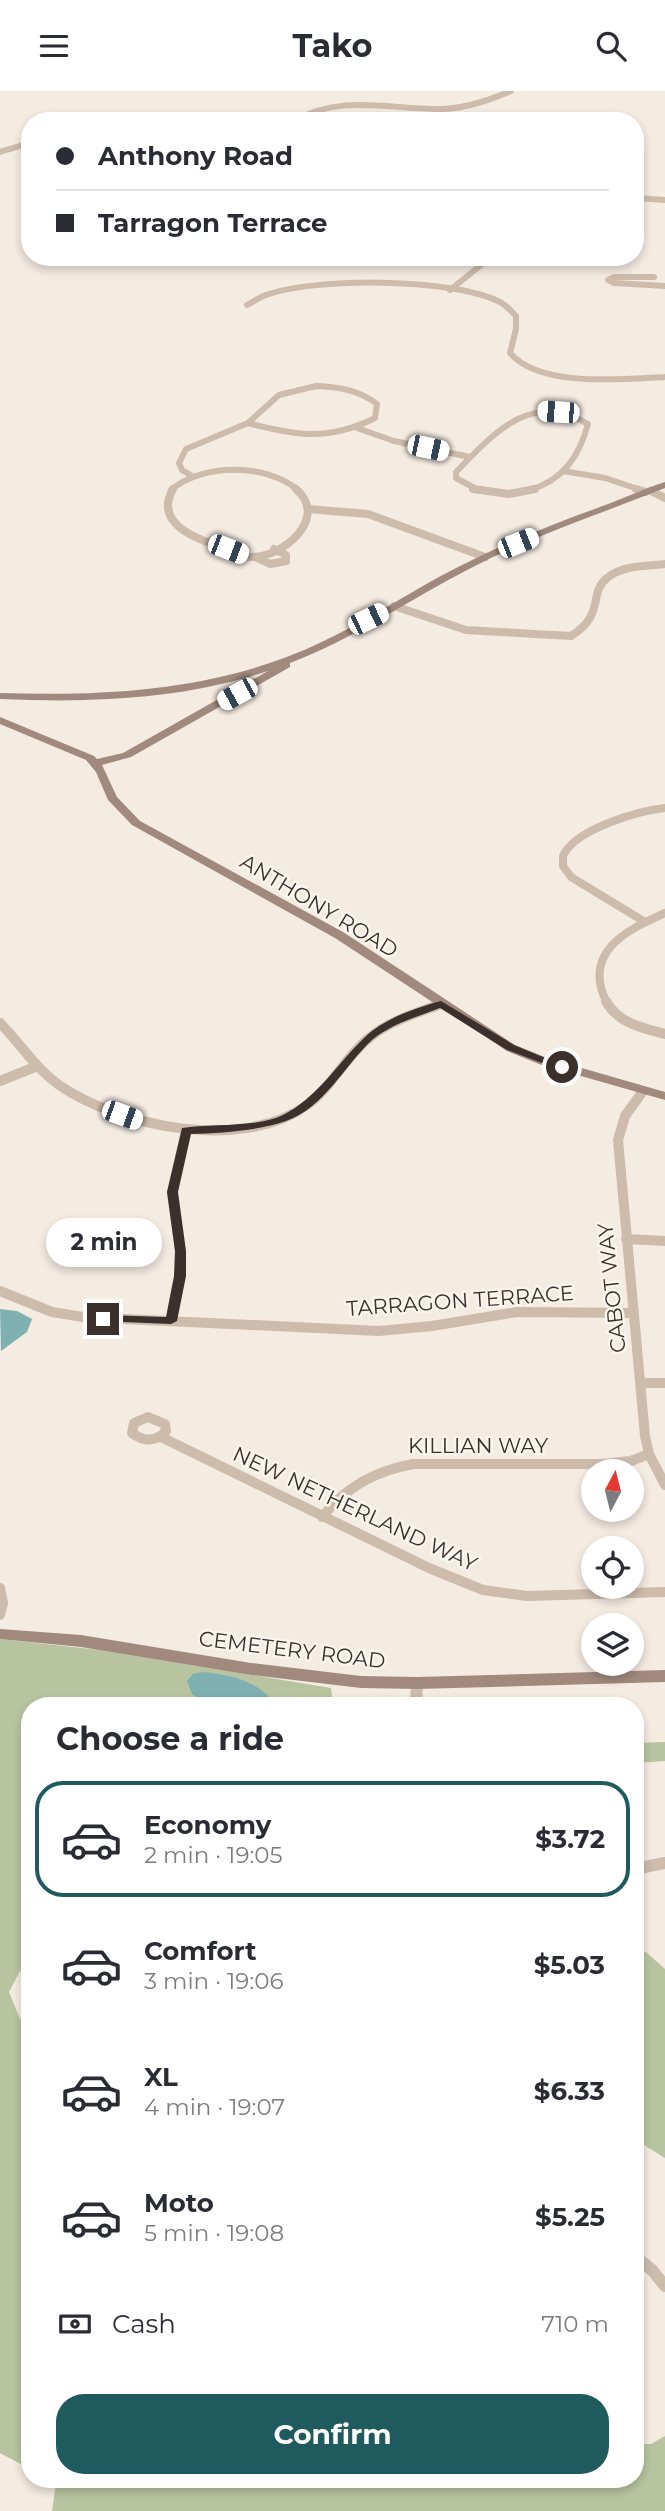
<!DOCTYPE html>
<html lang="en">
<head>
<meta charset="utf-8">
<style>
	:root { --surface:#fff; --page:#f7f7f7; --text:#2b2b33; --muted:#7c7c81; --line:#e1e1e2; --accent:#1f5a5e }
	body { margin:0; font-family:Montserrat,sans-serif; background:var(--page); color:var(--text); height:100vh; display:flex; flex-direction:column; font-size:26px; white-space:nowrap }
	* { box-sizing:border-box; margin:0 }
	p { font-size:23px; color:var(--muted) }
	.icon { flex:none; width:38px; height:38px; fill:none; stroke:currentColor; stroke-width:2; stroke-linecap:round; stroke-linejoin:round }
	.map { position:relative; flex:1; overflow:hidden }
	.panel { position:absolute; left:21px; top:1606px; width:623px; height:791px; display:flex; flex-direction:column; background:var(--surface); border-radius:28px; box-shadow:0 4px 10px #0003 }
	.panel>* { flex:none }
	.top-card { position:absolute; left:21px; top:21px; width:623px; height:154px; border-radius:28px; box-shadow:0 4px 10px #0003; display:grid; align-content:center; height:154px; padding:0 35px; background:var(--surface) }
	.needle { width:46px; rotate:7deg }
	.buttons { position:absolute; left:581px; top:1368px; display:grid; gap:14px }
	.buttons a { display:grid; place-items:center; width:63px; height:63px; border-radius:50%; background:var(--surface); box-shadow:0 4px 10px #0003; font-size:35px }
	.end { position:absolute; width:32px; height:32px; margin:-16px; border:9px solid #3b302b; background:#fff; box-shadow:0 0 0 4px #fff }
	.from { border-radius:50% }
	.bubble { position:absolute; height:49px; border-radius:24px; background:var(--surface); box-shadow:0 4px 10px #0003; font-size:23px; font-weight:700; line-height:49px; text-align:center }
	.car { position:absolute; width:21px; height:42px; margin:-21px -10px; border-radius:9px; box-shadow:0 0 5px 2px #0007; background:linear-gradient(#fff 24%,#345 0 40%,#fff 0 76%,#345 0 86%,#fff 0) }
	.top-card b { display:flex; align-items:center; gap:24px; height:66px; font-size:26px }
	.top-card b+b { border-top:2px solid var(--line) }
	.top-card i { width:18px; height:18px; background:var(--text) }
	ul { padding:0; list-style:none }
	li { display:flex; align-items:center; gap:21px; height:116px; margin:0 14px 10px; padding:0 21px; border:4px solid transparent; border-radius:28px }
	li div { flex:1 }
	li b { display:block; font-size:26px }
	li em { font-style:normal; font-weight:700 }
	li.selected { border-color:var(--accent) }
	li>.icon { width:63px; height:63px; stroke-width:1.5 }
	h2 { padding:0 35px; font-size:32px; line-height:84px }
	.pay { display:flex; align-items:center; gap:18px; height:77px; padding:0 35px; font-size:26px }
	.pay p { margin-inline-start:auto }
	.cta { display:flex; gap:14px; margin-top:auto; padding:14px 35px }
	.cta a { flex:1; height:80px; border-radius:28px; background:var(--accent); color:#fff; font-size:28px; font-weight:700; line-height:80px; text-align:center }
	header { display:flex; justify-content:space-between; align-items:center; height:91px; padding:0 35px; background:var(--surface); font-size:32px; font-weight:700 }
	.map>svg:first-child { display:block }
	.green { fill:#b8c4a0 }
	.water { fill:#7fb0b2 }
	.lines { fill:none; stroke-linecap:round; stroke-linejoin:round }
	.street-far3 { stroke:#cdbbac; stroke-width:6 }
	.street-far2 { stroke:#cdbbac; stroke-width:8 }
	.street-far1 { stroke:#cdbbac; stroke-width:10 }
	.street { stroke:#cdbbac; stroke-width:12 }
	.secondary { fill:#a18a7d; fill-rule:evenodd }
	.route { fill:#3b302b }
	.labels { text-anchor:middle; stroke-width:5; stroke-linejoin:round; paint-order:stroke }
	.street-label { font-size:21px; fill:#3b302b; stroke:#fbf5ee }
</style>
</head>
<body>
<header><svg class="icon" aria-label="menu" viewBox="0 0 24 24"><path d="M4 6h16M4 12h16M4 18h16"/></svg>Tako<svg class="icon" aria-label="search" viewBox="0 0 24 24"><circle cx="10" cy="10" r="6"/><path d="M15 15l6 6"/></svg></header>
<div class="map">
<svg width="665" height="2420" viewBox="0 0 665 2420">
	<rect width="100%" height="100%" fill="#f4ebe1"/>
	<g class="green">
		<polygon points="0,1548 100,1559 331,1597 333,1615 30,1615 30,1882 20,1880 9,1901 20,1928 30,1933 30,2378 0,2362"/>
		<polygon points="665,1651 665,1670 637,1672 639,1728 635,1727 635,1652"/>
		<polygon points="646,1861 665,1878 665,2067 644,2054 635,2043 635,1862"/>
		<polygon points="665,2345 665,2420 52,2420 56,2392 50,2389 635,2389 635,2353 651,2353"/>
	</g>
	<g class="water">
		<polygon points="0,1218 17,1220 32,1228 27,1241 1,1260"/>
		<path d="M202,1581C231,1584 259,1589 276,1615H248L225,1608H200L192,1603L187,1590L193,1583Z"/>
	</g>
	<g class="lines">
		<g class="street-far3">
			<path d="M294,30C342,2 391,19 443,18C467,17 489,9 511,0"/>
			<polyline points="0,61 30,52"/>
			<polyline points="635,107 665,109"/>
			<polyline points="654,186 614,186 608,189 614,192 665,195"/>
			<polyline points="450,199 491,166"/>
			<path d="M247,214C253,211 260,206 266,204C316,186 453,187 500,211C506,214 511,220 516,225V238L510,262C540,297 622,288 665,286"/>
			<path d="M316,295C339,296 359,299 377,313L375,327C329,350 297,345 248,332L279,304Z"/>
			<polyline points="357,337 394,350 470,366"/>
			<polyline points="563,380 605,387 641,399"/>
			<polyline points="192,385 182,379 179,372 186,358 248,332"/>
			<path d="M171,399C202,372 266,372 298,399"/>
			<path d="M478,399L456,387V381C494,342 531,299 588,333C579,366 563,389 530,399"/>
		</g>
		<g class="street-far2">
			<path d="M173,398C153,433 197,448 223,457C231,460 241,465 249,466C282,468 330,427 296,398"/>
			<polyline points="473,398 509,403 535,398"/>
			<polyline points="636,398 646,401"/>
			<polyline points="651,400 665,407"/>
			<polyline points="308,418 368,423 485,466"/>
			<polyline points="255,466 270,473 286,470 286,464 274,458"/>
			<path d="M394,515L466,539L571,545C606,523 588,502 607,487C622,474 647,475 665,473"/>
			<path d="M645,831L571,786L563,775V765C575,738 638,720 665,717"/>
			<path d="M607,912C581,861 627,839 665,822"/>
		</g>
		<g class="street-far1">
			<path d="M606,910C617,932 643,937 665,943"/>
			<path d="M0,932C21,953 34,976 59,994C120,1036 243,1061 307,1014C332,996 345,966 369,947C389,930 417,922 441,913"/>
			<polyline points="0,990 35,976"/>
			<polyline points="643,1000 625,1025 618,1049 645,1345 649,1363 665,1394"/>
			<polyline points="626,1148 665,1150"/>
			<polyline points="0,1200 52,1221 83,1226 379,1240 432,1235 517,1221 634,1222"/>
			<polyline points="171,1230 180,1185 180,1160 172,1101 186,1040"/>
			<polyline points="641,1292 665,1292"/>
			<path d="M148,1326L165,1333L166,1340C156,1351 144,1351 132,1342L134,1332Z"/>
			<polyline points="161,1346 429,1477 483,1499 527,1505 665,1501"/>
			<path d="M322,1426C346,1396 375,1380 413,1373H603L631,1370L649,1363"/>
			<polyline points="0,1497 3,1512 0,1524"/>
		</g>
		<g class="street">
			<polyline points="416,1615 417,1592"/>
			<polyline points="635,1778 665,1772"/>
			<polyline points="635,2165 652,2179 665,2195"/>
		</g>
		<g class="secondary">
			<path d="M665,391V397C600,423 533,445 471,477C410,508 354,548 290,572V576L131,666L102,674L117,706L140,730L343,841L515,954L547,967L665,1001V1009L539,973L507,960L335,847L132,734L108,709L96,681L86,669L0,633V626L94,665L97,668L123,662L268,580C182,609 90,612 0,608V602C96,605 193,601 284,567C339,547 388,514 439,486C491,458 545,436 600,416C622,408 643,398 665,391Z"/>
			<polygon points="0,1538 81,1544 251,1572 361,1585 417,1586 665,1579 665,1591 417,1598 361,1597 251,1584 81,1556 0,1548"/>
		</g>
	</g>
	<path class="route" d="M441,910L514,954L567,976L558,978L507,959L440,917C417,926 391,933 372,949C344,975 324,1017 286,1030C257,1040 221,1042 191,1043L178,1101L186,1160V1185L177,1230L171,1233L99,1230L97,1228L103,1224L166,1226L174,1185L175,1160L167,1101L182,1037C211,1032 256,1037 283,1024C317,1007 337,973 364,947C383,928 415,917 441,910Z"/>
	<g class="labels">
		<g class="street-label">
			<text transform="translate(319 815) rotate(31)" y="7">ANTHONY ROAD</text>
			<text transform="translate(612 1197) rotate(-96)" y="7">CABOT WAY</text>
			<text transform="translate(460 1210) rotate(-4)" y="7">TARRAGON TERRACE</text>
			<text x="478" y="1362">KILLIAN WAY</text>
			<text transform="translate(355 1418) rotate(25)" y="7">NEW NETHERLAND WAY</text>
			<text transform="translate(292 1559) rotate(7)" y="7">CEMETERY ROAD</text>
		</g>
	</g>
</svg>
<div class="buttons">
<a><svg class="needle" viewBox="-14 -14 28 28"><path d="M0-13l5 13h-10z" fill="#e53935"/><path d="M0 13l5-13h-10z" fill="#7c7c81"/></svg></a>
<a><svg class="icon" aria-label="locate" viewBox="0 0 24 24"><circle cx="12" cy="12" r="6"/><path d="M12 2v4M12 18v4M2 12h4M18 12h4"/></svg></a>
<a><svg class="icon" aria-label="layers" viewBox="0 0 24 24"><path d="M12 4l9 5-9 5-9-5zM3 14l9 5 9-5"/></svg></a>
</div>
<i class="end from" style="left:562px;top:976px"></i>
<i class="end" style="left:103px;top:1228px"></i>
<div class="bubble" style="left:46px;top:1127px;width:116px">2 min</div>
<i class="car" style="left:558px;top:321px;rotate:274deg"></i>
<i class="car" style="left:428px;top:357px;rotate:102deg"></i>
<i class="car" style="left:518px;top:452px;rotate:68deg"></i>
<i class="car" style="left:228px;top:458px;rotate:111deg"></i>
<i class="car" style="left:368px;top:528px;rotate:64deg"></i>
<i class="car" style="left:237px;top:603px;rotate:241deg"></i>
<i class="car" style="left:122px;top:1024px;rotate:110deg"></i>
<div class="top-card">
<b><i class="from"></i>Anthony Road</b>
<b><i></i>Tarragon Terrace</b>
</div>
<section class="panel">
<h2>Choose a ride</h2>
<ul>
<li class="selected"><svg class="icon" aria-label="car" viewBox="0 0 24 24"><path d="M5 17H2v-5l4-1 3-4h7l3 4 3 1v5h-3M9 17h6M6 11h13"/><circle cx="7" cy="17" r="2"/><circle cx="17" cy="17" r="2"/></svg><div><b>Economy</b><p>2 min · 19:05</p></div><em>$3.72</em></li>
<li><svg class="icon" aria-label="car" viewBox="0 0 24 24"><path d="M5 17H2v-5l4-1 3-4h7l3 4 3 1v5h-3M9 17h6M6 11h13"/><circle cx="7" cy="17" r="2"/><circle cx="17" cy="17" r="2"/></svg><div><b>Comfort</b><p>3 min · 19:06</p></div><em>$5.03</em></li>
<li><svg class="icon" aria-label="car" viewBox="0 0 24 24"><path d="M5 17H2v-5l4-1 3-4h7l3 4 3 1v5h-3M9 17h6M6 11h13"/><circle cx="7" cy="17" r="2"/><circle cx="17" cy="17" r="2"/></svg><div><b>XL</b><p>4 min · 19:07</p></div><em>$6.33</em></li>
<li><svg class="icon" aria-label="car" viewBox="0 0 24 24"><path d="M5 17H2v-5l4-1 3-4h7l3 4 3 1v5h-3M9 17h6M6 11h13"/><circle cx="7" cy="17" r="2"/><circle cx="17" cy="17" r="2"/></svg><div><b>Moto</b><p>5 min · 19:08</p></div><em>$5.25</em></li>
</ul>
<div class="pay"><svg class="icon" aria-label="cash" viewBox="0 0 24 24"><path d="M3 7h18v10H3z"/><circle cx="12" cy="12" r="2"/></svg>Cash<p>710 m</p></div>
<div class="cta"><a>Confirm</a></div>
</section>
</div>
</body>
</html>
